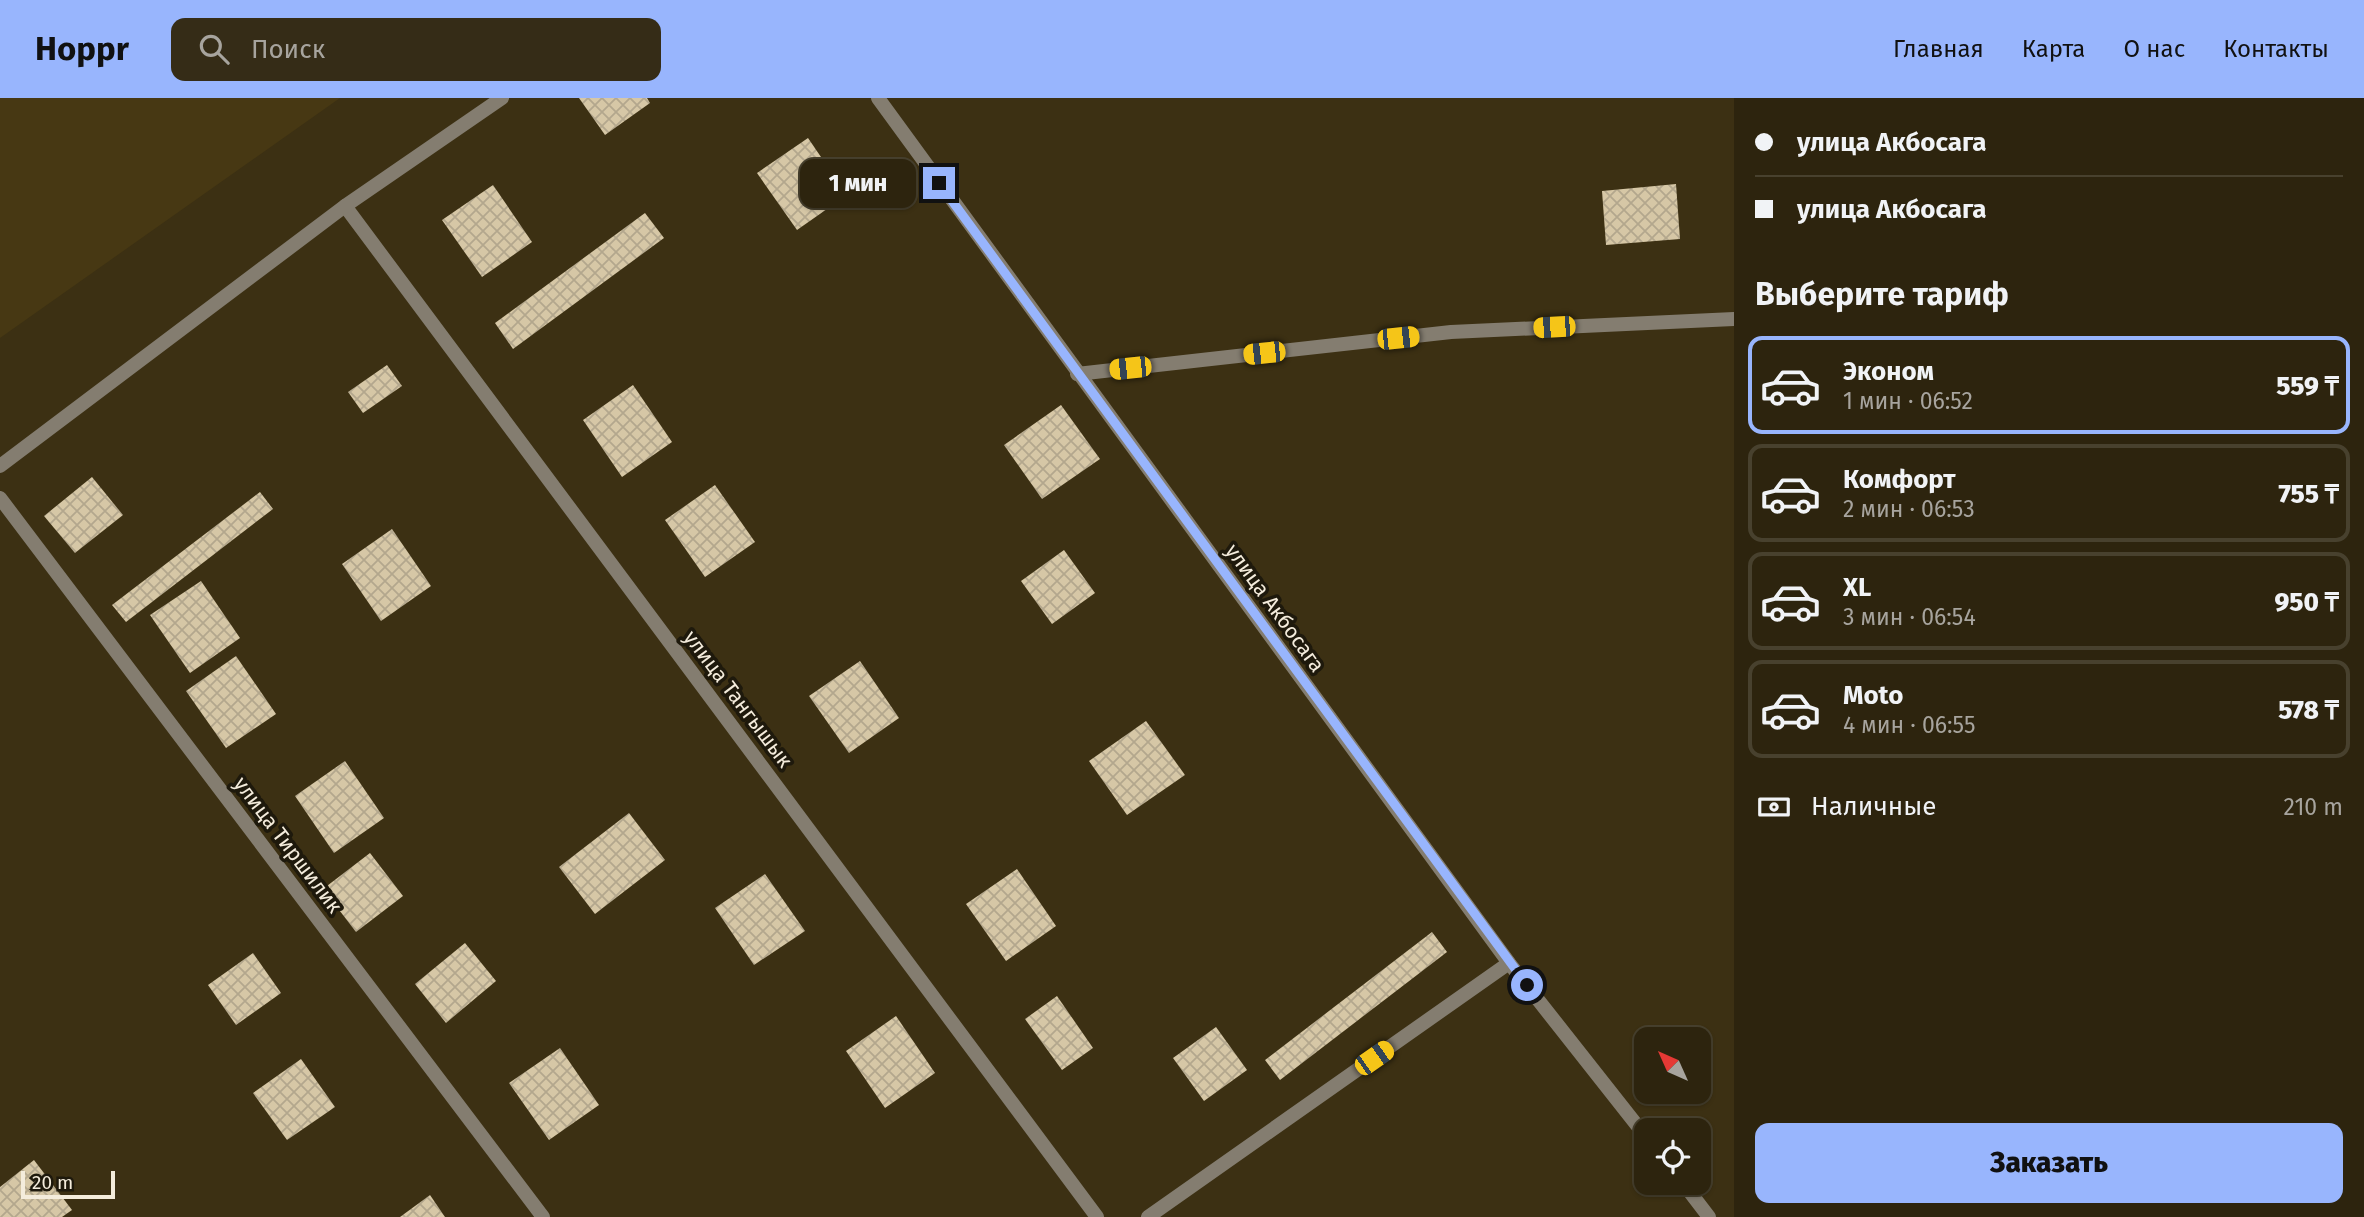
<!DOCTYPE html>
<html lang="ru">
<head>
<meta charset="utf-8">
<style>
	:root { --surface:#2d240e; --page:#352c17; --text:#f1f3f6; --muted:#a7a49e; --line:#48412e; --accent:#98b5fd }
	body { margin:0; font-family:"Fira Sans",sans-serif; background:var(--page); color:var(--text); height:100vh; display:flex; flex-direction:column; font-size:26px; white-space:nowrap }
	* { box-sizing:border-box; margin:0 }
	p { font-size:23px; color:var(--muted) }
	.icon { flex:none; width:38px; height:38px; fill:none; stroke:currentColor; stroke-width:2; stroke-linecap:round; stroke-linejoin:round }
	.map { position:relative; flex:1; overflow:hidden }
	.panel { display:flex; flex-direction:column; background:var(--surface); width:630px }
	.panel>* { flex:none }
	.top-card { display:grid; align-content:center; height:154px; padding:0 21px; background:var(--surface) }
	.needle { width:46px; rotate:315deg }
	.tools { position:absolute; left:1634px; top:929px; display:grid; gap:14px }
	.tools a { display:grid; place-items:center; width:77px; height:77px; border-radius:14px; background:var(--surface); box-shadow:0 2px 5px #0004,0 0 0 2px var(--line); font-size:35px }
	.scale { position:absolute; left:21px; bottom:18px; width:94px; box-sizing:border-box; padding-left:7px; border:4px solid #f4ecdc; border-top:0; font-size:19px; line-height:24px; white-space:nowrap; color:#f4ecdc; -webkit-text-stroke:5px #1e190c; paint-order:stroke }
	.end { position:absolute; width:32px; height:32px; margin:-16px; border:9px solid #98b5fd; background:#111; box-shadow:0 0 0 4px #111 }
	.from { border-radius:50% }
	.bubble { position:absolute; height:49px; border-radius:14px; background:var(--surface); box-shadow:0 2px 5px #0004,0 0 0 2px var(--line); font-size:23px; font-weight:800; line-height:49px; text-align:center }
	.car { position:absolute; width:21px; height:42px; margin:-21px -10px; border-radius:9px; box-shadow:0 0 5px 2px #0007; background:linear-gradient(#f5c518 24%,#345 0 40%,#f5c518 0 76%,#345 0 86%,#f5c518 0) }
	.top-card b { display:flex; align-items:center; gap:24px; height:66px; font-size:26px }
	.top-card b+b { border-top:2px solid var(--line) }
	.top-card i { width:18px; height:18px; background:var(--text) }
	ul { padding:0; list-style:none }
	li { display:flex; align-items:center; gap:21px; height:98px; margin:0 14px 10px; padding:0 7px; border:4px solid var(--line); border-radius:14px }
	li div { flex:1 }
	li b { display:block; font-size:26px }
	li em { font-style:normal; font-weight:800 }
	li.active { border-color:var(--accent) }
	li>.icon { width:63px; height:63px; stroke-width:1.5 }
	h2 { padding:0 21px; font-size:32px; line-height:84px }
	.pay { display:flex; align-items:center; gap:18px; height:77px; padding:0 21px; font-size:26px }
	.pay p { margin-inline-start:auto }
	.cta { display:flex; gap:14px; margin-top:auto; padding:14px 21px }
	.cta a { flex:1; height:80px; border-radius:14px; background:var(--accent); color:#111; font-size:28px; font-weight:800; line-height:80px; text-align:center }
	header { display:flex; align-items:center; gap:42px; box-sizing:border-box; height:98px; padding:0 35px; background:var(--accent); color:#111 }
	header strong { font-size:33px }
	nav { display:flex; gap:38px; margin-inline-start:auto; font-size:24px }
	.search { width:490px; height:63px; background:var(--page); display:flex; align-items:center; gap:18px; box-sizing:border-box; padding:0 24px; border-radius:14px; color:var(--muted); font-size:26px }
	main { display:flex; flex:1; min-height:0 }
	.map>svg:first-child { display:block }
	.built { fill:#473813 }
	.building { fill:url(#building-cross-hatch) }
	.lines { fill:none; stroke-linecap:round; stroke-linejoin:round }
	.service { stroke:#847d70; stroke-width:14 }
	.minor { stroke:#847d70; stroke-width:14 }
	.route { stroke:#98b5fd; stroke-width:9 }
	.labels { text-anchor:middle; stroke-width:7; stroke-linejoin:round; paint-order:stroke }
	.street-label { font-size:21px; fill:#f4ecdc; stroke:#1e190c }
</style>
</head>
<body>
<header>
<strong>Hoppr</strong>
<div class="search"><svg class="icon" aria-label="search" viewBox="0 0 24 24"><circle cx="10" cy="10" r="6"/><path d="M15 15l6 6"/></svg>Поиск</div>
<nav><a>Главная</a><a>Карта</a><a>О нас</a><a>Контакты</a></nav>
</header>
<main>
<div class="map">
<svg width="1734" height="1119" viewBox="0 0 1734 1119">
	<defs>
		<pattern id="building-cross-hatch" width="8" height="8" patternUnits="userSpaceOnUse" patternTransform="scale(1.75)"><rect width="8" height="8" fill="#d6c7a6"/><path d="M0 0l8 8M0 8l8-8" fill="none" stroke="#b3a78d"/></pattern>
	</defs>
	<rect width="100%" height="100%" fill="#3c3013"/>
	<polygon class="built" points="0,0 340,0 0,240"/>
	<g class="building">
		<polygon points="579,0 647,0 650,5 605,37"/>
		<polygon points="808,40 847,97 797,132 757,75"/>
		<polygon points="1676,86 1680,141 1606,147 1602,93"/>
		<polygon points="493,87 532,144 482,179 442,122"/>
		<polygon points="645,115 664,140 513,251 495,225"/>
		<polygon points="387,267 402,288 363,315 348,294"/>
		<polygon points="633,287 672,344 622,379 583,322"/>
		<polygon points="1061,307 1100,361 1042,401 1004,347"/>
		<polygon points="92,379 123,417 75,455 44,418"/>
		<polygon points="715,387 755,444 705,479 665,422"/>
		<polygon points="260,394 273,411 126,524 112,507"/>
		<polygon points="392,431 431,488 381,523 342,466"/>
		<polygon points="1064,452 1095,495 1052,526 1021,483"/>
		<polygon points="201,483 240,540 190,575 150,517"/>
		<polygon points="236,558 276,616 226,650 186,593"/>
		<polygon points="860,563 899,620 849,655 809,598"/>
		<polygon points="1146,623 1185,677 1127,717 1089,663"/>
		<polygon points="345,663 384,720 334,755 295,698"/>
		<polygon points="629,715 665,762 595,816 559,769"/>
		<polygon points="370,755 403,798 356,834 323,791"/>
		<polygon points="1017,771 1056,828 1006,863 966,806"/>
		<polygon points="765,776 805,833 754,867 715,810"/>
		<polygon points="1432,834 1447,854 1280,982 1265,962"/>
		<polygon points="465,845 496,883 446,925 415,886"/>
		<polygon points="253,855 281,895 236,927 208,887"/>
		<polygon points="1057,898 1093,950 1062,972 1025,921"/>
		<polygon points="896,918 935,975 885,1010 846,953"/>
		<polygon points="1216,929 1247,972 1204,1003 1173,960"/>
		<polygon points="560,950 599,1007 549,1042 509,985"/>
		<polygon points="301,961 335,1009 287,1042 253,995"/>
		<polygon points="34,1062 72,1112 62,1119 0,1119 0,1089"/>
		<polygon points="430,1097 445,1119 400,1119"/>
	</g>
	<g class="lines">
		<polyline class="service" points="1077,276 1451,234 1734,221"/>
		<g class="minor">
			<polyline points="878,0 1509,865 1647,1040"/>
			<polyline points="345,108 1097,1119"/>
			<polyline points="0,368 345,108 502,0"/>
			<polyline points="0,400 543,1119"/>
			<polyline points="1683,1085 1709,1119"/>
			<polyline points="1148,1119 1509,865"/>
		</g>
	</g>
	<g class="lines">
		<polyline class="route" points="939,85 1527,887"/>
	</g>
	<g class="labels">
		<g class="street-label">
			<text transform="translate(1275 510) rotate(54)" y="7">улица Акбосага</text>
			<text transform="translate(738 601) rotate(53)" y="7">улица Тангышык</text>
			<text transform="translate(288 747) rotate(53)" y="7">улица Тиршилик</text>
		</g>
	</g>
</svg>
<div class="tools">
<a><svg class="needle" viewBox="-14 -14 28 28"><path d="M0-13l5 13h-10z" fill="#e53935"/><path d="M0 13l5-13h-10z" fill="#a7a49e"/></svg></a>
<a><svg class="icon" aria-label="locate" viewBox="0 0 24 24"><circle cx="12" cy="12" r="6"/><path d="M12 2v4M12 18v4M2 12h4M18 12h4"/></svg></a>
</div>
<div class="scale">20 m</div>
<i class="end from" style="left:1527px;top:887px"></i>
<i class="end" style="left:939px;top:85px"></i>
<div class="bubble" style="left:800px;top:61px;width:116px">1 мин</div>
<i class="car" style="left:1554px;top:229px;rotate:267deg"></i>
<i class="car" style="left:1398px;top:240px;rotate:84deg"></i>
<i class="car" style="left:1264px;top:255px;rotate:264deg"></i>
<i class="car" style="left:1130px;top:270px;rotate:264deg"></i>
<i class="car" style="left:1374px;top:960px;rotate:55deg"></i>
</div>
<section class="panel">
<div class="top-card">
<b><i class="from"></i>улица Акбосага</b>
<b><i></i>улица Акбосага</b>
</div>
<h2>Выберите тариф</h2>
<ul>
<li class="active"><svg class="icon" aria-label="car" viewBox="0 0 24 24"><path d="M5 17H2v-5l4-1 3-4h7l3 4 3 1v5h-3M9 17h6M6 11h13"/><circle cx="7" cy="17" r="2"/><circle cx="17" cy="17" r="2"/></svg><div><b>Эконом</b><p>1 мин · 06:52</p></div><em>559 ₸</em></li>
<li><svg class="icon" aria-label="car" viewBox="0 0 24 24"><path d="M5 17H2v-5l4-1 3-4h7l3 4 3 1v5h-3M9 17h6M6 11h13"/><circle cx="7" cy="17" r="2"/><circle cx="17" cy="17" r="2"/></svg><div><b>Комфорт</b><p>2 мин · 06:53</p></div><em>755 ₸</em></li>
<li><svg class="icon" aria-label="car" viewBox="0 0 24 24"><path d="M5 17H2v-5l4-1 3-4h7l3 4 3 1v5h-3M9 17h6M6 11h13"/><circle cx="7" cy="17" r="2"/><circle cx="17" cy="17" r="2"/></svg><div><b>XL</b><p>3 мин · 06:54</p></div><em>950 ₸</em></li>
<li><svg class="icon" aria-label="car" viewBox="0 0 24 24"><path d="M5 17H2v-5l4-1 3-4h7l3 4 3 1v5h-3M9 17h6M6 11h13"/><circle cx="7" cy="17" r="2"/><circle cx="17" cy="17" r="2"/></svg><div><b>Moto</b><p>4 мин · 06:55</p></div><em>578 ₸</em></li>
</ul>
<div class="pay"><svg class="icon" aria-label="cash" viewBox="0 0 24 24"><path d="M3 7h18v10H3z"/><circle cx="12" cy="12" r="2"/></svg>Наличные<p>210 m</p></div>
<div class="cta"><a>Заказать</a></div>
</section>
</main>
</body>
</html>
